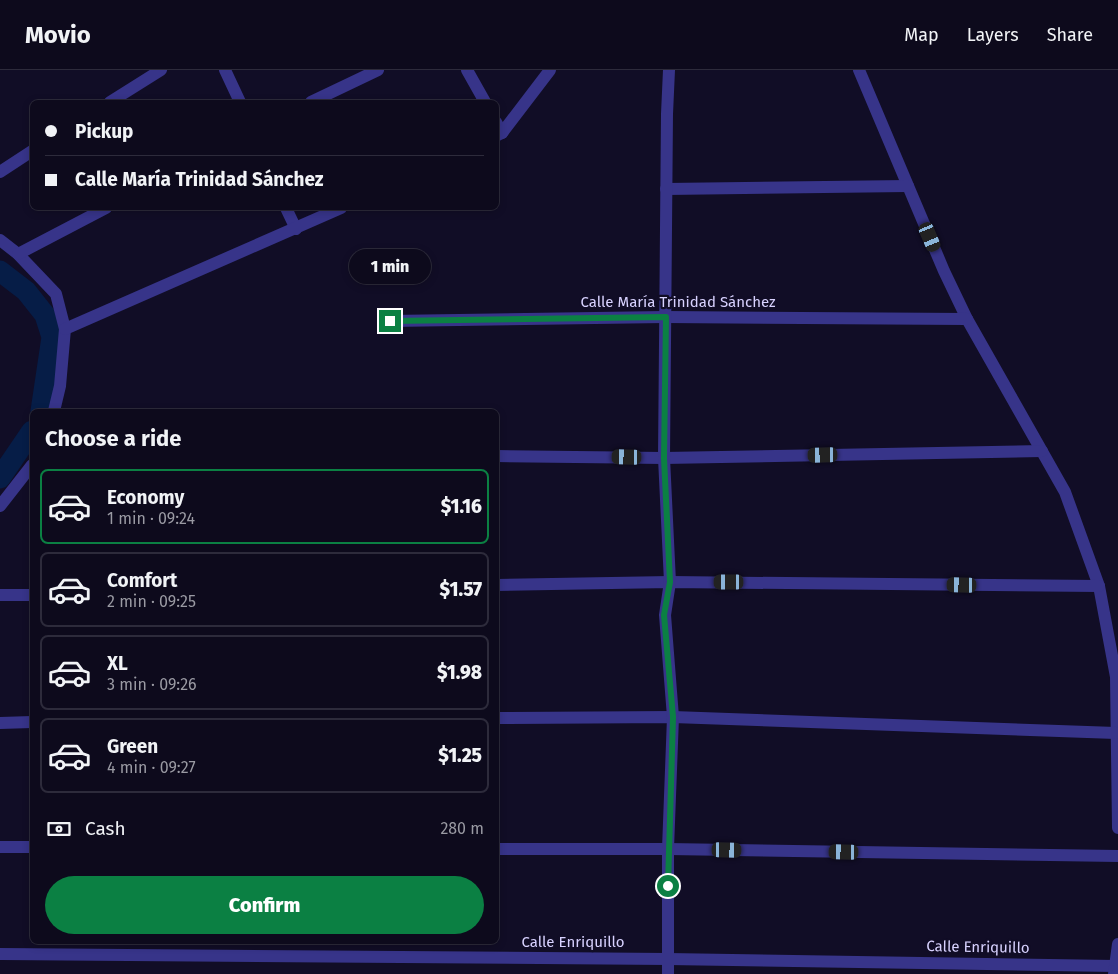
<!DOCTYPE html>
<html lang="en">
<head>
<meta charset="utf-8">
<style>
	:root { --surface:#0d0a1c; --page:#1b1829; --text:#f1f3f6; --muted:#9a9aa3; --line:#2d2b3b; --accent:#0b8043 }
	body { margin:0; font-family:"Fira Sans",sans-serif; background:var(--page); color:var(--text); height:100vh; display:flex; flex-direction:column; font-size:19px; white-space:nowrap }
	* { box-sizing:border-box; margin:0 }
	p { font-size:16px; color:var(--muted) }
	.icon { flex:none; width:28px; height:28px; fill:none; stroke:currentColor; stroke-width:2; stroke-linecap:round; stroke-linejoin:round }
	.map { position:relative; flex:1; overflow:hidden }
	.sheet { position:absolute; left:30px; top:339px; width:469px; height:535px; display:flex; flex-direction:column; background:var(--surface); border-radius:8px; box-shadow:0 2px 8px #0003,0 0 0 1px var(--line) }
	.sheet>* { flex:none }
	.guide { position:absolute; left:30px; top:30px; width:469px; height:110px; border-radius:8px; box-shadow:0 2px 8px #0003,0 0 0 1px var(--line); display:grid; align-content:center; height:110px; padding:0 15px; background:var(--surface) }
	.end { position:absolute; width:22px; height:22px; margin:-11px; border:6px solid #0b8043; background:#fff; box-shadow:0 0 0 2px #fff }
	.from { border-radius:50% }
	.bubble { position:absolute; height:35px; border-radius:18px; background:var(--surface); box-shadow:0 2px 8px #0003,0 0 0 1px var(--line); font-size:16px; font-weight:800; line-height:35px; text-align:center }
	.car { position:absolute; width:15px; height:30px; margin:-15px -8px; border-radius:6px; box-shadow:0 0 4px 1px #0007; background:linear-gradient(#222 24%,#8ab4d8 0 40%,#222 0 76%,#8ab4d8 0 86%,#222 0) }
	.guide b { display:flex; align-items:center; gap:18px; height:48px; font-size:19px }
	.guide b+b { border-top:1px solid var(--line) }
	.guide i { width:12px; height:12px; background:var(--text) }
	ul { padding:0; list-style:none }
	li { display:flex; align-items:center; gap:15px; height:75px; margin:0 10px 8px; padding:0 5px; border:2px solid var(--line); border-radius:8px }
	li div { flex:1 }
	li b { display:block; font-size:19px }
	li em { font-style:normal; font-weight:800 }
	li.current { border-color:var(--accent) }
	li>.icon { width:45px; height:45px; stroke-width:1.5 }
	h2 { padding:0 15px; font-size:22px; line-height:60px }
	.pay { display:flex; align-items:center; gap:12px; height:55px; padding:0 15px; font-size:19px }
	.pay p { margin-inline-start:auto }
	.primary-button { display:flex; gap:10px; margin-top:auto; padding:10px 15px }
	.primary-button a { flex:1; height:58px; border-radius:30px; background:var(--accent); color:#fff; font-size:20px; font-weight:800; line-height:58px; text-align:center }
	header { display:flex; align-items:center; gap:30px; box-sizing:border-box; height:70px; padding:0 25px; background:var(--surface); border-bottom:1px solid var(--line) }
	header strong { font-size:24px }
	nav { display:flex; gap:28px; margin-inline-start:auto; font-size:18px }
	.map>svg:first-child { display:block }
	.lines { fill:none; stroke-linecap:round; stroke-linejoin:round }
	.canal { stroke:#061d47; stroke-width:21 }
	.minor { stroke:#373489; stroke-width:12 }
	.route { stroke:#0b8043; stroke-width:6 }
	.labels { text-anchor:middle; stroke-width:4.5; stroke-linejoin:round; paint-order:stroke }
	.street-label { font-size:15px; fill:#d8d2ff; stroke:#110d26 }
</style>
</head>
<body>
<header>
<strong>Movio</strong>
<nav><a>Map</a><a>Layers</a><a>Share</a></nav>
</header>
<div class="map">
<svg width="1118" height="904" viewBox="0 0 1118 904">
	<rect width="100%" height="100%" fill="#110d26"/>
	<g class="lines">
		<g class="canal">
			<polyline points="0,201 26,221 45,245 52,267 41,341"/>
			<polyline points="0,408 32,361"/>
		</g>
		<g class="minor">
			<polyline points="225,0 240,32"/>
			<polyline points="467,0 485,32"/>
			<polyline points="859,0 944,201 967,249 1065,422 1099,516 1116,607 1118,758"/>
			<polyline points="110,32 161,0"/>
			<polyline points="311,32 378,0"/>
			<polyline points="496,52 502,63"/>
			<polyline points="496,66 502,63 550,0"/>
			<polyline points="0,102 32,81"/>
			<polyline points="666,119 908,116"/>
			<polyline points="286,138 296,159"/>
			<polyline points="0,170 18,184 56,224 65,259 60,316 54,341"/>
			<polyline points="18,184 106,138"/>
			<polyline points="390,251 665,247 967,249"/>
			<polyline points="65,259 341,138"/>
			<polyline points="496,386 664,388 1042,381"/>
			<polyline points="0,436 32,395"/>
			<polyline points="496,515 670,512 1099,516"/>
			<polyline points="0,525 32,525"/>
			<polyline points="496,648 673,647 1116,663"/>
			<polyline points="0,653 32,652"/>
			<polyline points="0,777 32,777"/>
			<polyline points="496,779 668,779 1118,786"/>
			<polyline points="0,884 668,889 1116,896"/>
			<polyline points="668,904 668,779 673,647 665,545 670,512 664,388 667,44 669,0"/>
			<polyline points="1114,904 1118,874"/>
		</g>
	</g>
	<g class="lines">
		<polyline class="route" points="390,251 666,247 664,388 670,512 664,545 673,647 668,816"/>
	</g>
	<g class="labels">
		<g class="street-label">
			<text x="678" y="237">Calle María Trinidad Sánchez</text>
			<text x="573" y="877">Calle Enriquillo</text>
			<text transform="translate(978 877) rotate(1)" y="5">Calle Enriquillo</text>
		</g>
	</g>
</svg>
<i class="end from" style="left:668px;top:816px"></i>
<i class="end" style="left:390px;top:251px"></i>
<div class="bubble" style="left:349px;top:179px;width:82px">1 min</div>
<i class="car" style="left:930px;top:167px;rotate:157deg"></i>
<i class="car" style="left:823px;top:385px;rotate:269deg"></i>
<i class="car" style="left:627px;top:387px;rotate:271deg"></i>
<i class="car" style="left:729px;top:512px;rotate:270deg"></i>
<i class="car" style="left:962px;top:515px;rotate:271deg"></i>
<i class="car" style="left:727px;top:780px;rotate:91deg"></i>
<i class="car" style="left:844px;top:782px;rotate:271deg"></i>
<div class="guide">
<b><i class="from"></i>Pickup</b>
<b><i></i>Calle María Trinidad Sánchez</b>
</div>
<section class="sheet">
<h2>Choose a ride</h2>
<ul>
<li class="current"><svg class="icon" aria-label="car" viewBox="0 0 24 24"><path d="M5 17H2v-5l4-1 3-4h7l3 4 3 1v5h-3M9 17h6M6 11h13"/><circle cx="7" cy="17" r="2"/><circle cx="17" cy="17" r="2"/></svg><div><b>Economy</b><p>1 min · 09:24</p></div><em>$1.16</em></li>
<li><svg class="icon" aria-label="car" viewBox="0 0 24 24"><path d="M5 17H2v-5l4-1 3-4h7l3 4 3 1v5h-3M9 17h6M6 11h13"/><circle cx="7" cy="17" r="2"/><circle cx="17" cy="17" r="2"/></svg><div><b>Comfort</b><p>2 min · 09:25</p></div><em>$1.57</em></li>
<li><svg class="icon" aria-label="car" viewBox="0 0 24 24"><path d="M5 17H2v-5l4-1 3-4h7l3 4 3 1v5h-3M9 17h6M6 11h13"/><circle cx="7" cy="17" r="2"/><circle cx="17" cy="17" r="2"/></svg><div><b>XL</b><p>3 min · 09:26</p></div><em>$1.98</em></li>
<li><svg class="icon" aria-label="car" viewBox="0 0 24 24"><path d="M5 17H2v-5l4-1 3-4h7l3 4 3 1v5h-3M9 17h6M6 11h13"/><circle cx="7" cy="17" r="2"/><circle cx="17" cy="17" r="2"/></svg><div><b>Green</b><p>4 min · 09:27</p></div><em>$1.25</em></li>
</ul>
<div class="pay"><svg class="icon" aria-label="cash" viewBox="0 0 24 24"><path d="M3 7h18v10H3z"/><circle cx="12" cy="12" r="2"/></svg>Cash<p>280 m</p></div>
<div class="primary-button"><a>Confirm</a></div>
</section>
</div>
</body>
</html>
